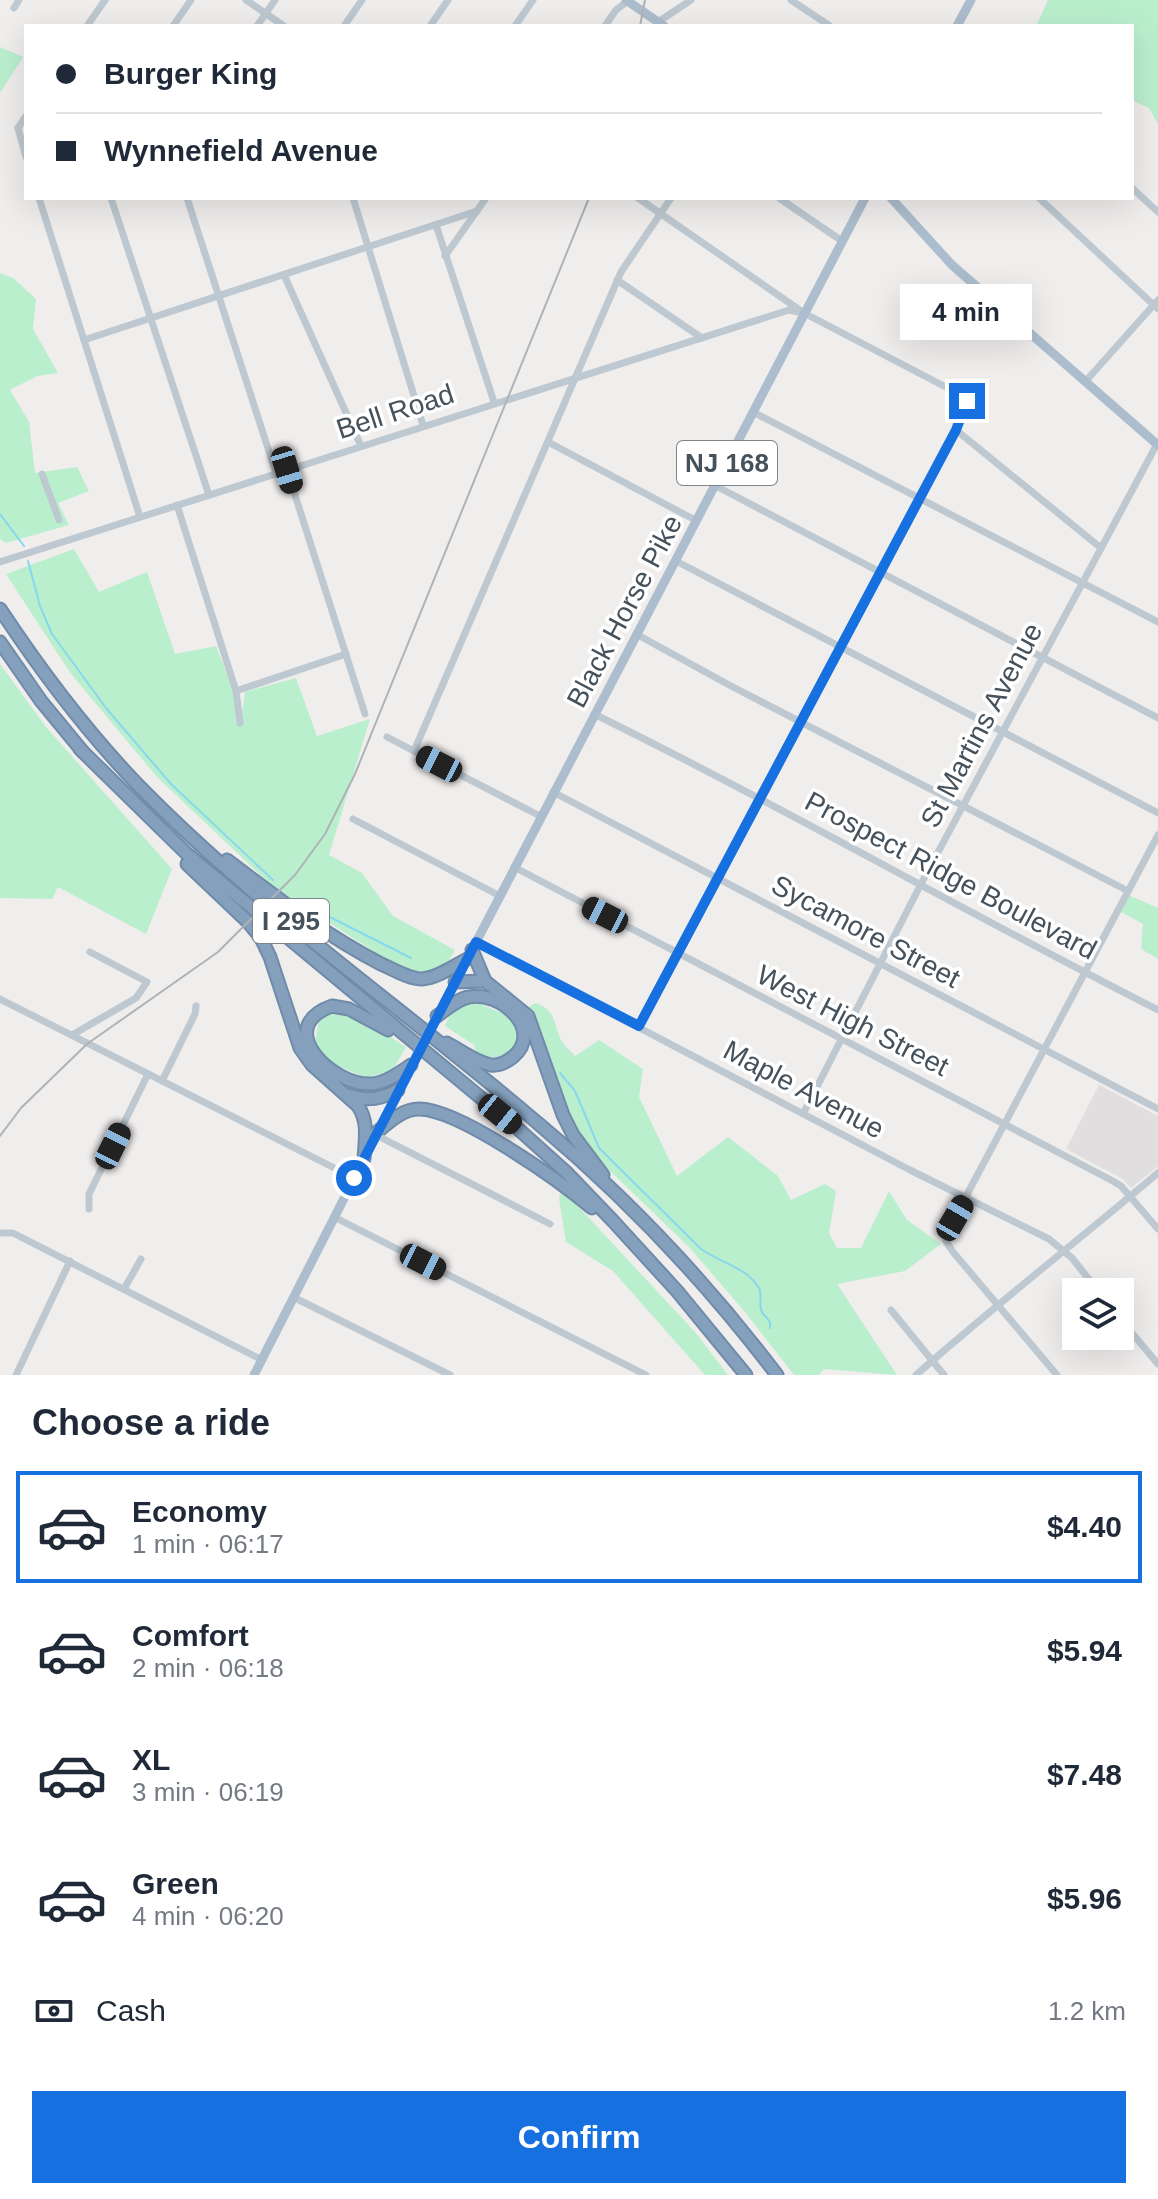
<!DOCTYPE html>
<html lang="en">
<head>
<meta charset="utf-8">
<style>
	:root { --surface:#fff; --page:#f2f2f3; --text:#1f2937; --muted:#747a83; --line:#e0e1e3; --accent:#1770df }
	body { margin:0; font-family:Helvetica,sans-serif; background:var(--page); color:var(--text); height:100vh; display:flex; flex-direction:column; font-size:30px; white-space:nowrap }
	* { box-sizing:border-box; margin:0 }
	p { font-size:26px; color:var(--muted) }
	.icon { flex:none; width:44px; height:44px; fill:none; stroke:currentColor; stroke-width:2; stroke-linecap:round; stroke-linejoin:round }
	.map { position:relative; height:1375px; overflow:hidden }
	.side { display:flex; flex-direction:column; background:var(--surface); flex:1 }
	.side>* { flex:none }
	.hud { position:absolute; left:24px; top:24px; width:1110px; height:176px; border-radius:0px; box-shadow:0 8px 32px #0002; display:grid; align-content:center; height:176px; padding:0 32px; background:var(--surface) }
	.buttons { position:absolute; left:1062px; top:1278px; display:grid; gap:16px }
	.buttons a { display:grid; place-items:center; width:72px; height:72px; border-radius:0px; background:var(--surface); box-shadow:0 8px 32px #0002; font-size:40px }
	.end { position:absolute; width:36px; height:36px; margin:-18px; border:10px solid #1770df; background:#fff; box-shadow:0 0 0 4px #fff }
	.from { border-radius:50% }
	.bubble { position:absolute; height:56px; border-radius:0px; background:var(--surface); box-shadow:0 8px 32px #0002; font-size:26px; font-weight:700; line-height:56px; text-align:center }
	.car { position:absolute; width:24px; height:48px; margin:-24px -12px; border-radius:10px; box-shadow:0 0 6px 2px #0007; background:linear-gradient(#222 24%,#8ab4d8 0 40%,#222 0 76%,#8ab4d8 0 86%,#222 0) }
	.hud b { display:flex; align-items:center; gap:28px; height:76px; font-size:30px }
	.hud b+b { border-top:2px solid var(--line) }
	.hud i { width:20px; height:20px; background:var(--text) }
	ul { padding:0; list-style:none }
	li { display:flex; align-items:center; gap:24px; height:112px; margin:0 16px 12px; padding:0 16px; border:4px solid transparent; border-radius:0px }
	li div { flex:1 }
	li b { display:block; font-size:30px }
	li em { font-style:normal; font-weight:700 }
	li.selected { border-color:var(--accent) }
	li>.icon { width:72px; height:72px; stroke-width:1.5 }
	h2 { padding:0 32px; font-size:36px; line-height:96px }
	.pay { display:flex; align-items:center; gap:20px; height:88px; padding:0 32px; font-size:30px }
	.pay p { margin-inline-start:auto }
	.cta { display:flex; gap:16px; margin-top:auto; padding:16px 32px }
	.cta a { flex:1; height:92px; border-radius:0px; background:var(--accent); color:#fff; font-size:32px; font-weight:700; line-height:92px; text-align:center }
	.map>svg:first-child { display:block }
	.education { fill:#e1dedf }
	.green { fill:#baefce }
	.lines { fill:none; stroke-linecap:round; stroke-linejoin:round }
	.stream { stroke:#87d8ec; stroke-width:2 }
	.highway-casing { stroke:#6f8ba9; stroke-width:15 }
	.minor { stroke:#bdc8d0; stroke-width:7 }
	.major { stroke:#acbdcd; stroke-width:9 }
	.highway { stroke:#84a0bd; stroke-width:11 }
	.rail { stroke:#afb2b8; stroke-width:2 }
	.major-bridge { stroke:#acbdcd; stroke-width:9 }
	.route { stroke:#1770df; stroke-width:10 }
	.labels { text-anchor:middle; stroke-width:7; stroke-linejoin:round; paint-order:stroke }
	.shield { fill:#fff; stroke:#7d858c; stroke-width:2 }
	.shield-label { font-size:26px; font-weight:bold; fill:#45515b }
	.street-label { font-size:28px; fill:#45515b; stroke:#fff }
</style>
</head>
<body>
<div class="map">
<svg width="1158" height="1375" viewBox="0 0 1158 1375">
	<rect width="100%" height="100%" fill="#f0eded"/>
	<polygon class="education" points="1099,1085 1158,1116 1158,1166 1131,1188 1123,1179 1066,1149"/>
	<g class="green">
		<polygon points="1048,0 1158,0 1158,124 1149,108 1132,100 1132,26 1036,26"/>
		<polygon points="0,47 23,57 0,93"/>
		<polygon points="0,273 13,278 36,299 33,329 58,373 37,376 10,390 29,422 35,473 77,467 89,491 58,503 69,525 6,543 0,539"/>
		<polygon points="74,549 99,592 147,572 175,654 216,646 242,713 245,692 296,678 317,736 370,719 329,855 362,873 393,916 455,950 437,984 432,975 409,974 271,885 157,777 71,674 6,574"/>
		<polygon points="0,664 46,727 172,869 146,934 58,887 52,899 0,898"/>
		<polygon points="1126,894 1158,908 1158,959 1141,949 1143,924 1118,910"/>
		<path d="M474,1001L513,1018L535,1003C556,1009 553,1023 561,1040C564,1046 571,1051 575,1056L599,1040L643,1069L639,1097L677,1176L728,1137L778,1176L791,1200L825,1184L836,1191L829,1233L837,1248H861L889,1191L907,1220L941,1244L905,1271L837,1284L897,1375L824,1369L819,1375H794L744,1311L690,1248L581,1143L545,1045L519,1031L518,1048L507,1060L477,1055L474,1045L445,1026C450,1011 459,1006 474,1001Z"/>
		<polygon points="337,1011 376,1028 406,1047 393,1070 367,1078 333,1064 315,1043 319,1019"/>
		<polygon points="562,1189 695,1332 728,1375 705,1375 613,1271 566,1242 559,1198"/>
	</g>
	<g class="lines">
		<g class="stream">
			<polyline points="0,514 24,546"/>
			<polyline points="28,561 40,606 52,634 106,708 171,784 273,880"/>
			<polyline points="304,904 411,958"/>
			<path d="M560,1073L575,1091L599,1148L701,1249C719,1262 748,1268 759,1288C763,1296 758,1305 762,1312C767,1320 771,1319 770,1328"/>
		</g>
		<defs>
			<g id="highway">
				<path d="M0,609C41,671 86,731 138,785C261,911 407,1011 540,1125C628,1199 708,1284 777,1375"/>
				<polyline points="0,642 41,701 83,752"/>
				<polyline points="80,749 186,853 516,1127 566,1172 613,1221 677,1291 746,1375"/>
				<path d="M227,860C277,898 325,935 381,964C393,969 409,979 422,979C437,978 454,966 467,959"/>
				<path d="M187,864L248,922L261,938L270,957L300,1048L312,1065L358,1106C369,1122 365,1140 364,1159"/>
				<polyline points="472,950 485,981 528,1016 563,1115 573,1135 603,1175"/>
				<polyline points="455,982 485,981"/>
				<path d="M437,1016C447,1009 457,999 469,997C499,990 544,1029 514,1056C507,1062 500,1066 491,1065C476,1062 460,1050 447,1043"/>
				<path d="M388,1030L349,1009L332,1006C272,1027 332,1087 373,1084C387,1082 399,1073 411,1065"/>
				<path d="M348,1095C366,1102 382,1099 398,1090"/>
				<path d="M376,1133C388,1123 402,1109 419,1109C459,1109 560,1181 592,1208"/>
			</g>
		</defs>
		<use href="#highway" class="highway-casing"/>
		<g class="minor">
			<polyline points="246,0 284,26"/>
			<polyline points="791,0 830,26"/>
			<polyline points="14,8 19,0"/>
			<polyline points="658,22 691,0"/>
			<polyline points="87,26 105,0"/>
			<polyline points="173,26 191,0"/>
			<polyline points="257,26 275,0"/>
			<polyline points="344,26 362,0"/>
			<polyline points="430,26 448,0"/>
			<polyline points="515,26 533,0"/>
			<polyline points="605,26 616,10 629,0"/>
			<polyline points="18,128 26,157"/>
			<polyline points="18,128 26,116"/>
			<polyline points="1132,188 1158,212"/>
			<polyline points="39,198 140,517"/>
			<polyline points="111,198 209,495"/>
			<polyline points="187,198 276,473"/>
			<polyline points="353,198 423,425"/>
			<polyline points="638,198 804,313 961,395 967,401 956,430 639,1026"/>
			<polyline points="779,198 842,241"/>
			<polyline points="1039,198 1158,309"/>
			<polyline points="436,225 494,402"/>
			<polyline points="445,256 486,198"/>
			<polyline points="284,275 361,446"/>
			<polyline points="617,280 702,338"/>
			<polyline points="84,340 477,211"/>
			<polyline points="1085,382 1158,300"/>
			<polyline points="753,412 1158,622"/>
			<polyline points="956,430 1101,548"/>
			<polyline points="548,442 697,521"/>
			<polyline points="287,470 365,714"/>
			<polyline points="42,474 59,520"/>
			<polyline points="716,486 1158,718"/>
			<polyline points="177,505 236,691 240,723"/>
			<polyline points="676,561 1158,813"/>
			<polyline points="0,562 789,310 798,312"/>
			<polyline points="636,634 731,686 1128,891"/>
			<polyline points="236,691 346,654"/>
			<path d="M594,714C785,808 969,914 1158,1010"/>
			<polyline points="387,737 540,816"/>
			<polyline points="414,751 621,272 671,198"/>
			<polyline points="553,792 1158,1109"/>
			<polyline points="353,819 500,896"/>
			<polyline points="514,867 1111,1180 1121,1186 1158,1229"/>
			<polyline points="476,942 910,1170 1049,1239 1072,1258 1099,1292"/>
			<polyline points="0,999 354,1178"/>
			<polyline points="72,1035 136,998 147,982 90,952"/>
			<polyline points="162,1081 195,1014 196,1006"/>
			<polyline points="803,1114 921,884 1157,444"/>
			<polyline points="376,1135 550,1224"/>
			<polyline points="89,1209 89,1194 148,1074"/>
			<polyline points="334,1217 646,1375"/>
			<polyline points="0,1233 13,1233 262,1360"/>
			<polyline points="124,1289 141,1259"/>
			<polyline points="293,1297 450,1375"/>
			<polyline points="891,1310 944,1375"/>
			<polyline points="1120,1319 1158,1364"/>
			<polyline points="16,1375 70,1261"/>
			<path d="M916,1375C995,1305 1078,1241 1158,1173"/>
			<polyline points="1057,1375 953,1252 946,1241 946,1234 1158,835"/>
		</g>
		<g class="major">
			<polyline points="626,0 664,26"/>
			<polyline points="957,26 971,0"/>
			<polyline points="891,198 952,265 1158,445"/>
			<polyline points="439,1013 865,198"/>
			<polyline points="254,1375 411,1067"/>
		</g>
		<use href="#highway" class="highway"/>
		<g class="rail">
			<polyline points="640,26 645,0"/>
			<polyline points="0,1136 21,1108 87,1044 218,952 295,875 325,834 355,774 589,198"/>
		</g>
		<polyline class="major-bridge" points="416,1056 437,1016"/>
	</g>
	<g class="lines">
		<polyline class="route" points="354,1178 476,942 639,1026 956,430 967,401"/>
	</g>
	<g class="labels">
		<g class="shield">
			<rect x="677" y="441" width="100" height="44" rx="6"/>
			<rect x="253" y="899" width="76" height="44" rx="6"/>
		</g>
		<g class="shield-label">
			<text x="727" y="472">NJ 168</text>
			<text x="291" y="930">I 295</text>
		</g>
		<g class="street-label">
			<text transform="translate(395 411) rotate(-18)" y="10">Bell Road</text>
			<text transform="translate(624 611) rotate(-62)" y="10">Black Horse Pike</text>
			<text transform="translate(981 725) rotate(-62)" y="10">St Martins Avenue</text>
			<text transform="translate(951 875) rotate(28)" y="10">Prospect Ridge Boulevard</text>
			<text transform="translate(866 931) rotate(28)" y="10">Sycamore Street</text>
			<text transform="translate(853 1020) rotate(27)" y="10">West High Street</text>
			<text transform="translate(804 1089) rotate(28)" y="10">Maple Avenue</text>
		</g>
	</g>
</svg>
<div class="buttons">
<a><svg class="icon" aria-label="layers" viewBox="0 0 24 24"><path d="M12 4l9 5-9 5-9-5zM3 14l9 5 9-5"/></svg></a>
</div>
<i class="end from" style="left:354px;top:1178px"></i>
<i class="end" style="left:967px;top:401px"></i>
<div class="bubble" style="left:900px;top:284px;width:132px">4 min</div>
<i class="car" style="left:287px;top:470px;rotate:163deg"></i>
<i class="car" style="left:439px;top:764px;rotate:297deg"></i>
<i class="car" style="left:605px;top:915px;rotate:297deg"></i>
<i class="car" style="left:500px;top:1114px;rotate:129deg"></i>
<i class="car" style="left:113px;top:1146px;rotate:26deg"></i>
<i class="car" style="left:955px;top:1218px;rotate:30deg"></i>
<i class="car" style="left:423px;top:1262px;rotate:117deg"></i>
<div class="hud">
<b><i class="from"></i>Burger King</b>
<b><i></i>Wynnefield Avenue</b>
</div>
</div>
<section class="side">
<h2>Choose a ride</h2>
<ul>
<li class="selected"><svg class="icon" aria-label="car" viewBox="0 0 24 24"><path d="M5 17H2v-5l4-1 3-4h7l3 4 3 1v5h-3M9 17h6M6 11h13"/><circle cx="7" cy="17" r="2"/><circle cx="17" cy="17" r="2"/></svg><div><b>Economy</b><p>1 min · 06:17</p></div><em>$4.40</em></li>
<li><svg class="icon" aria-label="car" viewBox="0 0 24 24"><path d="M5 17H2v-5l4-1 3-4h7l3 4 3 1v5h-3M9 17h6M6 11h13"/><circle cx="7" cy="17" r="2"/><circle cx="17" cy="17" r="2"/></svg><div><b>Comfort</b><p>2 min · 06:18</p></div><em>$5.94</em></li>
<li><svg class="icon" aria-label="car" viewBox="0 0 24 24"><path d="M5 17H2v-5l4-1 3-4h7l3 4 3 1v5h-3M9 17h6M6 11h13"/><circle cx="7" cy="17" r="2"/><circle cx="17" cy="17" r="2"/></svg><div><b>XL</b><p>3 min · 06:19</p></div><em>$7.48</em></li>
<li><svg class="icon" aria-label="car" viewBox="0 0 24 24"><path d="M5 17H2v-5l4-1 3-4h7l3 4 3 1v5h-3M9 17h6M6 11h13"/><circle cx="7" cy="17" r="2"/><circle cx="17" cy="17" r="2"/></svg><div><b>Green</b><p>4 min · 06:20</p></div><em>$5.96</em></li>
</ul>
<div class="pay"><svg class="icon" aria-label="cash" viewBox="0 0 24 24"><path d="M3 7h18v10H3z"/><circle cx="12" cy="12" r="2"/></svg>Cash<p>1.2 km</p></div>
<div class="cta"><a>Confirm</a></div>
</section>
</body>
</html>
